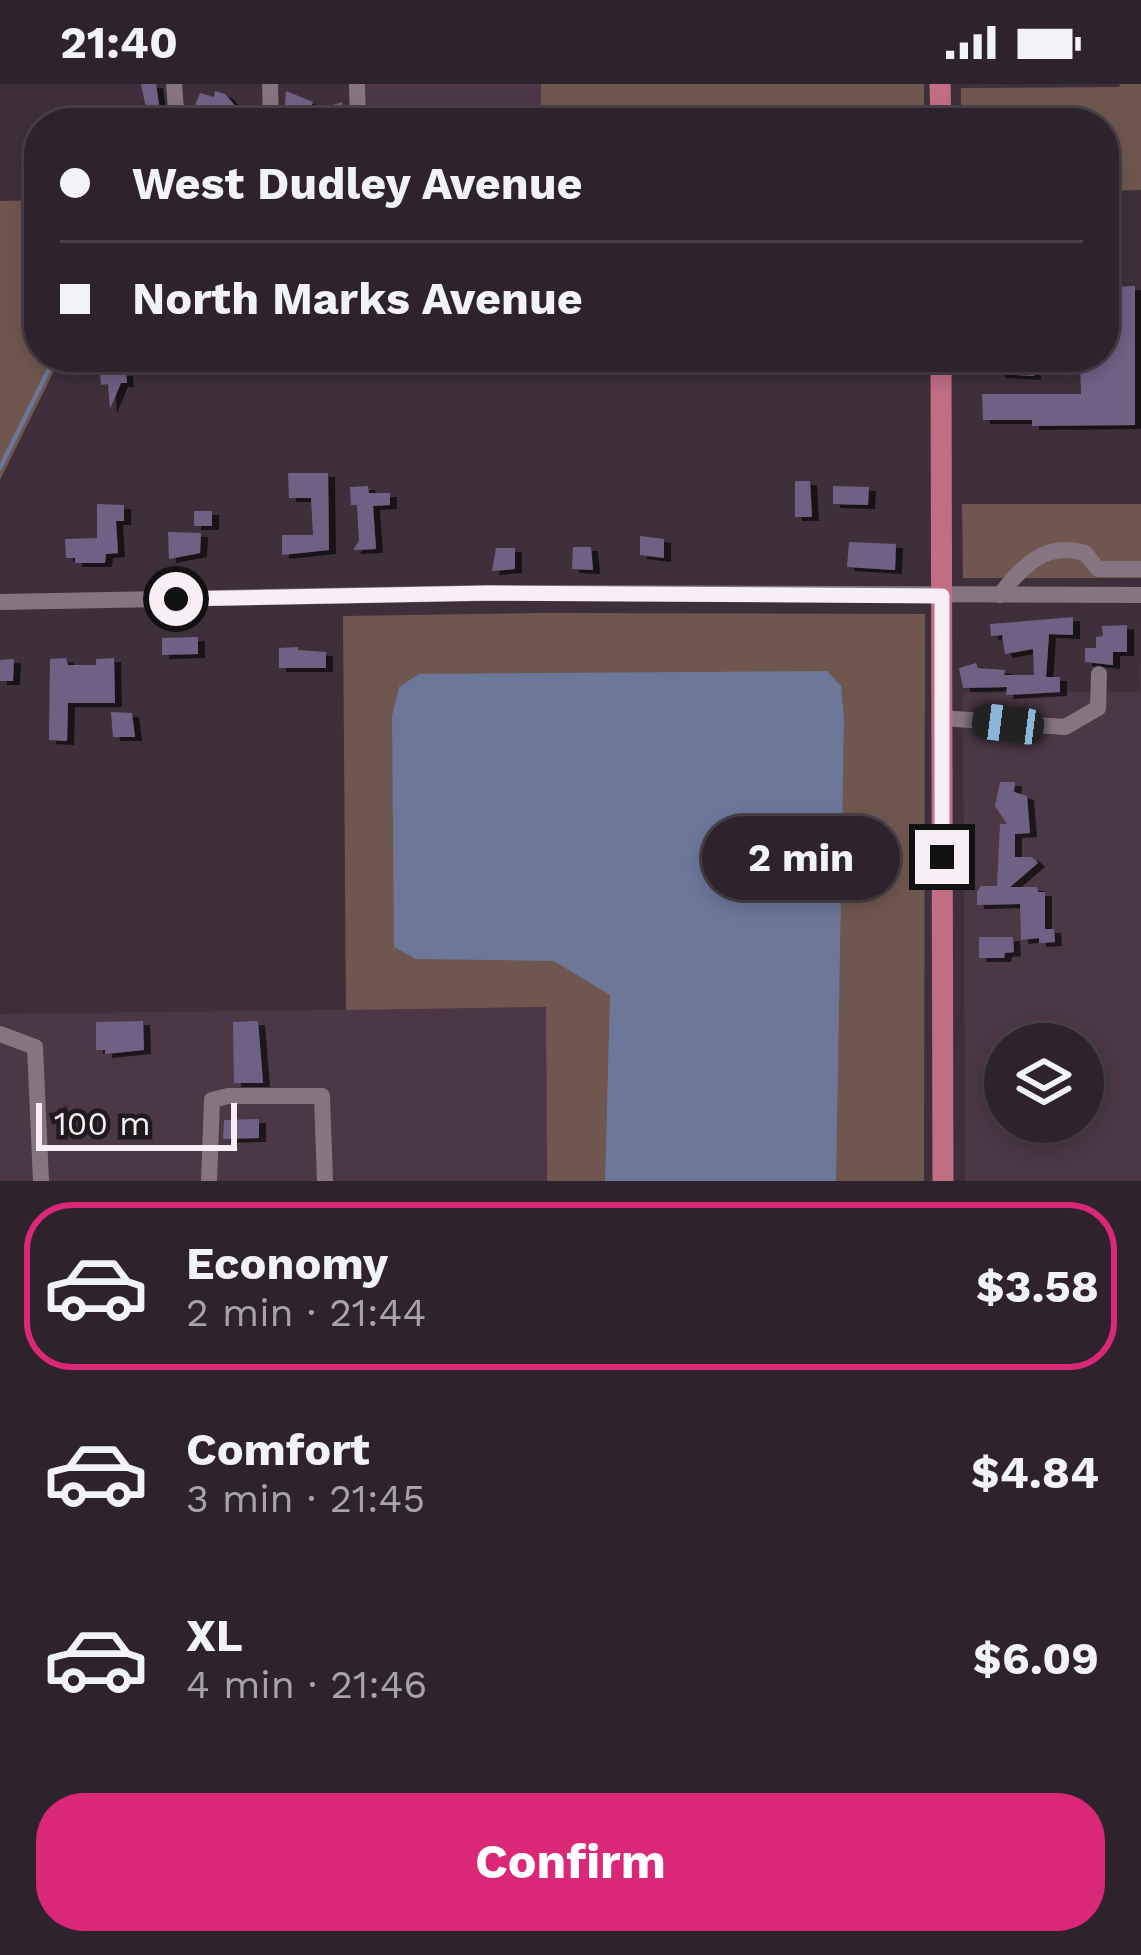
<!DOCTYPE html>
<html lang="en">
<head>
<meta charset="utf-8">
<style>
	:root { --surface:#2e232c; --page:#3a2f38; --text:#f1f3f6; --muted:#a7a4a9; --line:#494048; --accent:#db2777 }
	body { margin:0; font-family:"Work Sans",sans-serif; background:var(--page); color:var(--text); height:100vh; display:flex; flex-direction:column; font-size:45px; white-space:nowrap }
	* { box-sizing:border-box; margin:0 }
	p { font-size:39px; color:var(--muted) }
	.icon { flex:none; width:66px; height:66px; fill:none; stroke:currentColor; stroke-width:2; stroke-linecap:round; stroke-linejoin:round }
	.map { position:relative; height:1097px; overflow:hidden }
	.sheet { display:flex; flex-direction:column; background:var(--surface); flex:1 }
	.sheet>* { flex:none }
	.guide { position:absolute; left:24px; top:24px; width:1095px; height:264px; border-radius:48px; box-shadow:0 6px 18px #0003,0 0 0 3px var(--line); display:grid; align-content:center; height:264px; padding:0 36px; background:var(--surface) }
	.fabs { position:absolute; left:984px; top:939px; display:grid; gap:24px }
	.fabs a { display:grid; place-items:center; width:120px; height:120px; border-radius:50%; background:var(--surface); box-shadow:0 6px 18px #0003,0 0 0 3px var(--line); font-size:60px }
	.scale { position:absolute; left:36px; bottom:30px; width:201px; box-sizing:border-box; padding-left:12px; border:6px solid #f8eef5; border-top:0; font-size:33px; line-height:42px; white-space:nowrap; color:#f8eef5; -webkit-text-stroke:9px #201a1f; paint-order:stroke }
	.end { position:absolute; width:54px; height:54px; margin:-27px; border:15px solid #f8eef5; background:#111; box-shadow:0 0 0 6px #111 }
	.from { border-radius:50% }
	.bubble { position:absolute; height:84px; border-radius:42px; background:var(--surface); box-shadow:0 6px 18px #0003,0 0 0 3px var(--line); font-size:39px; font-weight:700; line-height:84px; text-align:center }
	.car { position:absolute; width:36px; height:72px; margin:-36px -18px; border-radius:15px; box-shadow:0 0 9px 3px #0007; background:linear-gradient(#222 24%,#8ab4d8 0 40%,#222 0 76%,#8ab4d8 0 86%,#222 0) }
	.guide b { display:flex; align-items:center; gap:42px; height:114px; font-size:45px }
	.guide b+b { border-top:3px solid var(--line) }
	.guide i { width:30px; height:30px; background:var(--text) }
	ul { padding:21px 0 0; list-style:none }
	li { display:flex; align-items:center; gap:36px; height:168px; margin:0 24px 18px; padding:0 12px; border:6px solid transparent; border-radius:48px }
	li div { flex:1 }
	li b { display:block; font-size:45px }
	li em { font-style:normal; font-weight:700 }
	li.active { border-color:var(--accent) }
	li>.icon { width:108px; height:108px; stroke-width:1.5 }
	.action { display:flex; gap:24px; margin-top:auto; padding:24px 36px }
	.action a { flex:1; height:138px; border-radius:48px; background:var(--accent); color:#fff; font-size:48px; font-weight:700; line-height:138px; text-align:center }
	.status { display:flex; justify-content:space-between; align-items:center; height:84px; padding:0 60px; background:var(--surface); direction:ltr }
	.status svg { height:33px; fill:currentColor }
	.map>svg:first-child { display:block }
	.built { fill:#4b3746; fill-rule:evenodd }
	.green { fill:#6f574f }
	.water { fill:#6c779a }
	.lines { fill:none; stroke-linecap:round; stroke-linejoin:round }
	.stream { stroke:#6c779a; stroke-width:4.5 }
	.building { fill:#706184; filter:url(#shadow) }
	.minor { stroke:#867581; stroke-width:16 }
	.major { stroke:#c16e85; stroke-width:21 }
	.route { stroke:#f8eef5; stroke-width:15 }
</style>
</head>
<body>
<div class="status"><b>21:40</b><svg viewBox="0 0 49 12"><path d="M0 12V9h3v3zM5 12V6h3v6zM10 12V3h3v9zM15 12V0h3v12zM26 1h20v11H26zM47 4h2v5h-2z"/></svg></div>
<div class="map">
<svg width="1141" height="1097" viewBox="0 0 1141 1097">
	<defs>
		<filter id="shadow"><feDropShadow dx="7" dy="4" stdDeviation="0" flood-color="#0009"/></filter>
	</defs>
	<rect width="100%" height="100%" fill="#3e2f3a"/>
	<g class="built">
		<rect x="361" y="0" width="180" height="39"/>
		<path d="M1141,530V1097H965L963,609L1140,608ZM1005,960H1083V1038H1005Z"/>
		<polygon points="546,923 547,1097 0,1097 0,930"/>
	</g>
	<g class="green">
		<rect x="541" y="0" width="383" height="39"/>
		<polygon points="1120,0 1141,0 1141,106 1104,107 1104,39 961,39 961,4 1119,3"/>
		<polygon points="39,116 39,273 61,273 0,396 0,117"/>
		<polygon points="962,420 1141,420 1141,494 963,494"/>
		<polygon points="544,529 925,530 924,1097 547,1097 546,923 346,926 343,532"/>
	</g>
	<polygon class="water" points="827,587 841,602 844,634 836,1097 605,1097 610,911 554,877 416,875 394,863 392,632 399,603 419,590"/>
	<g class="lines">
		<polyline class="stream" points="0,384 55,273"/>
	</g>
	<g class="building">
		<polygon points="141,0 156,0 160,27 147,29"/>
		<polygon points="215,7 225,10 250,39 209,39 191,31 200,9 214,13"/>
		<polygon points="286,7 313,18 308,30 342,18 345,32 319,39 286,39 294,34 284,30"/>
		<polygon points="1135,202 1135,341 1032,342 1032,336 983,336 982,310 1081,310 1080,279 1101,280 1100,273 1104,273 1104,203"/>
		<polygon points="997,279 1034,280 1034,292 998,290"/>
		<polygon points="126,288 127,299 121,299 110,325 108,300 101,301 100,289"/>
		<polygon points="288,389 328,389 329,466 282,471 282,451 313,451 311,414 289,414"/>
		<polygon points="795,397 810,397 812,433 795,433"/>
		<polygon points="368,402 369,409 390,409 390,421 373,422 376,465 353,466 359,457 357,421 351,421 350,403"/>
		<polygon points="833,402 869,403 868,421 833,420"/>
		<polygon points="97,420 124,421 124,437 116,437 118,469 106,470 105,479 75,479 75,474 66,474 65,455 97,454"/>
		<rect x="194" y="427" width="18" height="15"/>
		<polygon points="168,448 201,449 200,469 169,475"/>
		<polygon points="640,452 664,455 664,474 640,471"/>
		<polygon points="849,458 896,460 895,486 847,483"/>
		<polygon points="573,463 591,463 593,486 572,485"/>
		<polygon points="496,464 515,464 515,485 492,487"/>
		<polygon points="1073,533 1073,551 1049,550 1046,593 1060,593 1060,608 1006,611 1007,603 963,604 959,584 976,579 978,584 1005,586 1004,591 1034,591 1033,565 1005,570 1002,551 991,552 990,540"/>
		<polygon points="1127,541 1127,568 1113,568 1113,581 1085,578 1085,564 1096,564 1096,553 1103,552 1102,542"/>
		<polygon points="198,553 198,570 162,571 162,554"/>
		<polygon points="298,563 298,566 326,568 326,584 279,584 279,564"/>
		<polygon points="66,574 68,581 96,581 96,575 114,574 115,619 68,619 67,657 49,656 50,575"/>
		<polygon points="14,575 13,597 0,597 0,576"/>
		<polygon points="111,628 132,629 135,653 113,653"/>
		<polygon points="1000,698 1015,698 1014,708 1027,712 1030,749 1015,750 1015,773 1032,773 1038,779 1010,803 1037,803 1038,808 1045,808 1045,845 1054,845 1055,858 1039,859 1039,854 1021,856 1020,820 977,821 977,808 981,802 997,802 1000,740 1007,740 995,722"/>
		<polygon points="979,853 1013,853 1014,868 1005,869 1004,874 979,874"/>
		<polygon points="143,937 144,966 105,970 105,966 96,966 96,938"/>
		<polygon points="258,937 263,999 234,999 233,938"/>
		<polygon points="259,1035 259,1054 223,1055 224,1036"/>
	</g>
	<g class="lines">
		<g class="minor">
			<polyline points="174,0 177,39"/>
			<polyline points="270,0 271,39"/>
			<polyline points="357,0 358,39"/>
			<path d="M1000,511C1022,482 1046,457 1085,469L1098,485H1141"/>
			<polyline points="0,518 489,509 1141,511"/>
			<polyline points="942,634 1065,643 1098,624 1099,590"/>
			<polyline points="0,950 35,963 41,1097"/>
			<polyline points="209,1097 212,1016 228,1012 322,1012 325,1097"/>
		</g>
		<g class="major">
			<polyline points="940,0 941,39"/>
			<polyline points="941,273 943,1097"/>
		</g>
	</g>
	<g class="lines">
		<polyline class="route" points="176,515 489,509 942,512 942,773"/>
	</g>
</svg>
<div class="fabs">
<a><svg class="icon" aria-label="layers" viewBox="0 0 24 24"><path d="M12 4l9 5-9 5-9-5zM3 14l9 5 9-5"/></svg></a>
</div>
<div class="scale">100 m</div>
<i class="end from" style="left:176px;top:515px"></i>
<i class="end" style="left:942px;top:773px"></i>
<div class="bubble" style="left:702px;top:732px;width:198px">2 min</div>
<i class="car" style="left:1008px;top:640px;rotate:277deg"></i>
<div class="guide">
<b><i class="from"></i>West Dudley Avenue</b>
<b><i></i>North Marks Avenue</b>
</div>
</div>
<section class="sheet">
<ul>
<li class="active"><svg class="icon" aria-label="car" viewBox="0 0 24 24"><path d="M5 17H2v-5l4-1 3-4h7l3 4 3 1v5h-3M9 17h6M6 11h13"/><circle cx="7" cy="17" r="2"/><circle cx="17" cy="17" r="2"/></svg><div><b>Economy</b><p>2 min · 21:44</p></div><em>$3.58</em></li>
<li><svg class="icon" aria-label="car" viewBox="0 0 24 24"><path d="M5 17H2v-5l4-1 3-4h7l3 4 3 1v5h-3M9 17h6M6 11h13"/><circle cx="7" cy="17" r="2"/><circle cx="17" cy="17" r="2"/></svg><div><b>Comfort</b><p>3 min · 21:45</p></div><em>$4.84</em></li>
<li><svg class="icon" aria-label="car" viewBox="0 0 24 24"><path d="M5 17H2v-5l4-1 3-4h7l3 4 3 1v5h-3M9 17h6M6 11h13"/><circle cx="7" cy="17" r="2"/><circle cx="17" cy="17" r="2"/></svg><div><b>XL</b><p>4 min · 21:46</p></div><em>$6.09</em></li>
</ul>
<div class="action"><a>Confirm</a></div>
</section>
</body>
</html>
